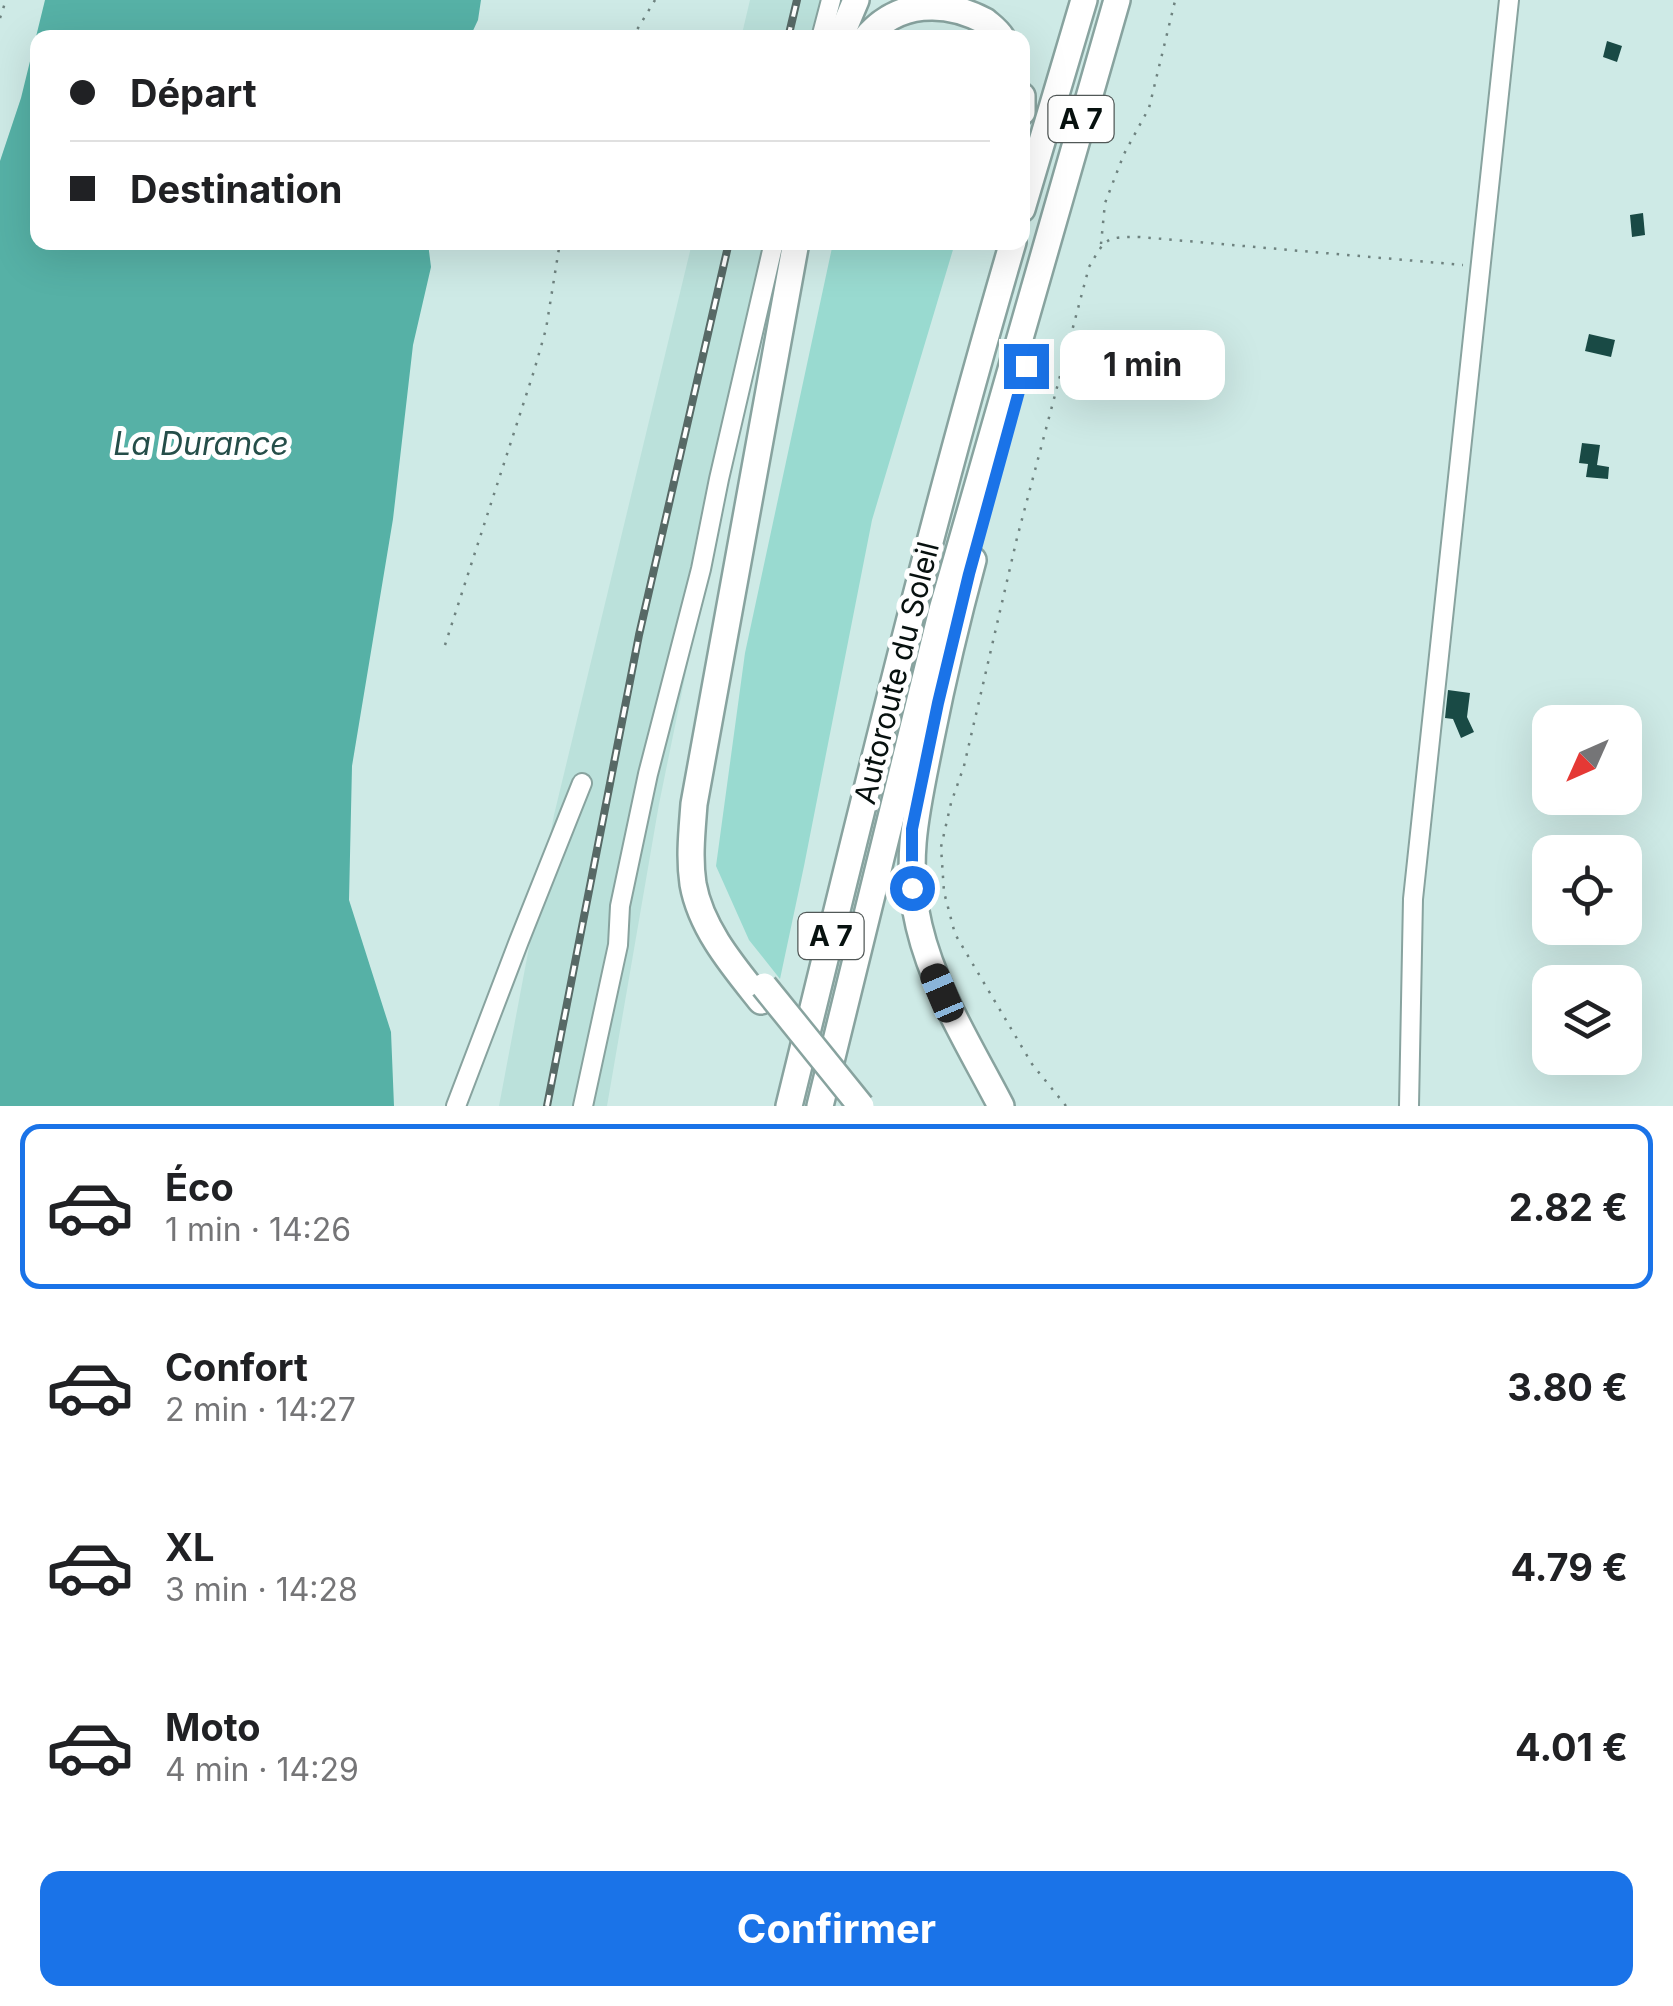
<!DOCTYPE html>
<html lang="fr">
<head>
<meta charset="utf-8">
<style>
	:root { --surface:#fff; --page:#f6f6f6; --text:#202124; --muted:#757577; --line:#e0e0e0; --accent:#1a73e8 }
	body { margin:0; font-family:Inter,sans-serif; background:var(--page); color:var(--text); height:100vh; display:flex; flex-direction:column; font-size:38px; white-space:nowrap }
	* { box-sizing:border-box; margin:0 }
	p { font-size:32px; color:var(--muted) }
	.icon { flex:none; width:55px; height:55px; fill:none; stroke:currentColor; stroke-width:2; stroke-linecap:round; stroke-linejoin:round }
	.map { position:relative; height:1106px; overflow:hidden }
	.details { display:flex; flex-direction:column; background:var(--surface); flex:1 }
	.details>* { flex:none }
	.hud { position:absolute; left:30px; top:30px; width:1000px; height:220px; border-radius:20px; box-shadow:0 10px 40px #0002; display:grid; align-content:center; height:220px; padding:0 40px; background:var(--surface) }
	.needle { width:65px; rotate:225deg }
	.controls { position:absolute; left:1532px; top:705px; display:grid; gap:20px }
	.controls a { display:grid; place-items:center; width:110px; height:110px; border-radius:20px; background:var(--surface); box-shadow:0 10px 40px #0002; font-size:50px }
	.end { position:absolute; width:45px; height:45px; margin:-22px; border:12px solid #1a73e8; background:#fff; box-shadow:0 0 0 5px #fff }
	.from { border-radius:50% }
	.bubble { position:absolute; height:70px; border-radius:20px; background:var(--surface); box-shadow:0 10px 40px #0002; font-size:32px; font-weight:700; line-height:70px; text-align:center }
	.car { position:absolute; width:30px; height:60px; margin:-30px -15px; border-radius:12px; box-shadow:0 0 8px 2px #0007; background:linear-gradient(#222 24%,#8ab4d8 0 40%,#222 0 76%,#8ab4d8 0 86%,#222 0) }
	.hud b { display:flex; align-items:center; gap:35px; height:95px; font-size:38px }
	.hud b+b { border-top:2px solid var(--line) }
	.hud i { width:25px; height:25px; background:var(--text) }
	ul { padding:18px 0 0; list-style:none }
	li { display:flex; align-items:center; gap:30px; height:165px; margin:0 20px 15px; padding:0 20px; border:5px solid transparent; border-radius:20px }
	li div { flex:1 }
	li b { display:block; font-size:38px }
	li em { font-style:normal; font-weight:700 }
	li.selected { border-color:var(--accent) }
	li>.icon { width:90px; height:90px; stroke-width:1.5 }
	.button { display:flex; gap:20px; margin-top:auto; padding:20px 40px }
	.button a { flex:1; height:115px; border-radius:20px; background:var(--accent); color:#fff; font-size:40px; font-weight:700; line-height:115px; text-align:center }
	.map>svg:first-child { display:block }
	.built { fill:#bbe1db }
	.green { fill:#99dad0 }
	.water { fill:#56b1a6 }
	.building { fill:#194a45 }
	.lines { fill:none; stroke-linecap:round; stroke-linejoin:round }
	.minor-casing { stroke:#88a39f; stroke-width:22 }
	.highway-casing { stroke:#88a39f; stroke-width:30 }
	.path { stroke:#6e827f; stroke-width:2.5; stroke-dasharray:2.5 8; stroke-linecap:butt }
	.minor { stroke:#fff; stroke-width:18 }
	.highway { stroke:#fff; stroke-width:25 }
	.rail-casing { stroke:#576966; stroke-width:8 }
	.rail { stroke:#fff; stroke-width:4; stroke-dasharray:11; stroke-linecap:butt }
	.highway-bridge-casing { stroke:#88a39f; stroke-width:30; stroke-linecap:butt }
	.highway-bridge { stroke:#fff; stroke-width:25 }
	.route { stroke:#1a73e8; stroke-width:12 }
	.labels { text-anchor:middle; stroke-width:10; stroke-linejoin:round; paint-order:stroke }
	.shield { fill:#fff; stroke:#515857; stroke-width:2.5 }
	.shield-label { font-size:28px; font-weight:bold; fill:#07110f }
	.street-label { font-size:30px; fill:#07110f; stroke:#fff }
	.water-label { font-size:32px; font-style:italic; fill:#254e49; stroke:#fff }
</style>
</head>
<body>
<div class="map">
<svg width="1673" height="1106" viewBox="0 0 1673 1106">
	<rect width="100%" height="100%" fill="#ceeae6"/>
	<g class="built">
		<polygon points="750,0 824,0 817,37 741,38"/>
		<polygon points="692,243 774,243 659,804 607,1106 499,1106 554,815"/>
	</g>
	<polygon class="green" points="833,243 955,243 872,520 804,866 780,979 749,940 716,866 745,653"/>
	<polygon class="water" points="45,0 481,0 478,20 470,37 38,38 38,242 428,243 431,267 413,345 393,519 352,766 349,900 391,1032 394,1106 0,1106 0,161 21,98"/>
	<g class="building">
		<polygon points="1607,41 1622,46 1617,62 1603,57"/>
		<polygon points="1643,213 1645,235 1632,237 1630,215"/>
		<polygon points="1589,334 1615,340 1611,357 1585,351"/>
		<polygon points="1582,443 1600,445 1597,465 1609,467 1608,479 1586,477 1588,464 1579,463"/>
		<polygon points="1448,690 1470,693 1467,717 1474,732 1461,738 1453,719 1445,718"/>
	</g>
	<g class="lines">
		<defs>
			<g id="minor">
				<polyline points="821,38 831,0"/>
				<polyline points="456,1106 519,941 582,783"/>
				<polyline points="583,1106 618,945 620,906 648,774 701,569 719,479 774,242"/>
				<polyline points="1409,1106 1413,899 1509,0"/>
			</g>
			<g id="highway">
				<polyline points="840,38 856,0"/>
				<path d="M866,38C898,0 945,0 985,21C992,27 997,30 1002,38"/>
				<polyline points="1022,96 1022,112"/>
				<polyline points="1022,209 1084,0"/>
				<path d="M973,560C957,619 943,678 931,738C918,804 903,859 919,926C934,990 971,1048 1001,1106"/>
				<path d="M761,1001C734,967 701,929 693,884C689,857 692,831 694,804L796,242"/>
				<path d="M789,1106C860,817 929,528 1013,242"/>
				<polyline points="820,1106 942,610 1117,0"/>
			</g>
		</defs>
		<use href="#minor" class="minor-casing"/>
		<use href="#highway" class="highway-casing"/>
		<g class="path">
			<polyline points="0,18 6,0"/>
			<polyline points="632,38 655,0"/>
			<polyline points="1101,244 1105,203 1124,154 1149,108 1175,1"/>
			<polyline points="445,645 534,371 546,329 560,242"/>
			<path d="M1066,1106L1032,1064L955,934L944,892L941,847L951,803L964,766L1017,538L1089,267C1106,237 1106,237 1140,237L1463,265"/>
		</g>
		<use href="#minor" class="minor"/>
		<use href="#highway" class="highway"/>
		<defs>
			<g id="rail">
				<polyline points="788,38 797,0"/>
				<polyline points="547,1106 639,635 729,242"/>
			</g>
		</defs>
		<use href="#rail" class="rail-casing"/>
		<use href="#rail" class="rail"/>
		<defs>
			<polyline id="highway-bridge" points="764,986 861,1106"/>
		</defs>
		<use href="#highway-bridge" class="highway-bridge-casing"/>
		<use href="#highway-bridge" class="highway-bridge"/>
	</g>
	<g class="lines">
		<polyline class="route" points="912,888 912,829 938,703 969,574 1026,366"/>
	</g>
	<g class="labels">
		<g class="shield">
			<rect x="1048.5" y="96" width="65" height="46" rx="8"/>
			<rect x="798.5" y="913" width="65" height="46" rx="8"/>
		</g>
		<g class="shield-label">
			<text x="1081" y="129">A 7</text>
			<text x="831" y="946">A 7</text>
		</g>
		<g class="street-label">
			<text transform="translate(897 673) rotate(-76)" y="10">Autoroute du Soleil</text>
		</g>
		<g class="water-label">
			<text x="201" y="455">La Durance</text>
		</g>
	</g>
</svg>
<div class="controls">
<a><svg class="needle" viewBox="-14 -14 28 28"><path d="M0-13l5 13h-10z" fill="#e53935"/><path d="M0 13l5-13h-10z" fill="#757577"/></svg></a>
<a><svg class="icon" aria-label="locate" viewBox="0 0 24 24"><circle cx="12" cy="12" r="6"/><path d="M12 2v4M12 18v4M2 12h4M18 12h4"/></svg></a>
<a><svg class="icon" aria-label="layers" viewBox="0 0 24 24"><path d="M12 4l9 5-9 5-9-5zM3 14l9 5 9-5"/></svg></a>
</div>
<i class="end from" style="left:912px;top:888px"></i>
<i class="end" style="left:1026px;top:366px"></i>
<div class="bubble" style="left:1060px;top:330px;width:165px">1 min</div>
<i class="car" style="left:942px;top:993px;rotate:337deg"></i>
<div class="hud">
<b><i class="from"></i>Départ</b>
<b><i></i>Destination</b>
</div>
</div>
<section class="details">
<ul>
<li class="selected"><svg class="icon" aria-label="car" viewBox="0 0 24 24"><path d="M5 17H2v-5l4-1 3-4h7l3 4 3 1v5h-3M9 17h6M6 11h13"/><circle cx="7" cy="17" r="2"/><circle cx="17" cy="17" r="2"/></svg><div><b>Éco</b><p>1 min · 14:26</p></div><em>2.82 €</em></li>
<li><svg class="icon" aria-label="car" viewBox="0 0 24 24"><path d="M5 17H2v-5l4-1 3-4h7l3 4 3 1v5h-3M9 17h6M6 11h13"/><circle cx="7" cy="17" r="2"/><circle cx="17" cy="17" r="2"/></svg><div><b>Confort</b><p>2 min · 14:27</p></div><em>3.80 €</em></li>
<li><svg class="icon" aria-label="car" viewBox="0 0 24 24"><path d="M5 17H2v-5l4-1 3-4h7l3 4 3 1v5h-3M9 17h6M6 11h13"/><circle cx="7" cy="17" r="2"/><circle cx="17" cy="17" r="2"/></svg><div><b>XL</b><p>3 min · 14:28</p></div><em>4.79 €</em></li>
<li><svg class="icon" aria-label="car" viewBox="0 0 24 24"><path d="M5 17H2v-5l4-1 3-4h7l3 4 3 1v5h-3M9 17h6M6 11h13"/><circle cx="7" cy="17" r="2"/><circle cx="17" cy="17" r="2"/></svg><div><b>Moto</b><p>4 min · 14:29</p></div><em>4.01 €</em></li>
</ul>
<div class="button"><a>Confirmer</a></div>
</section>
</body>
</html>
